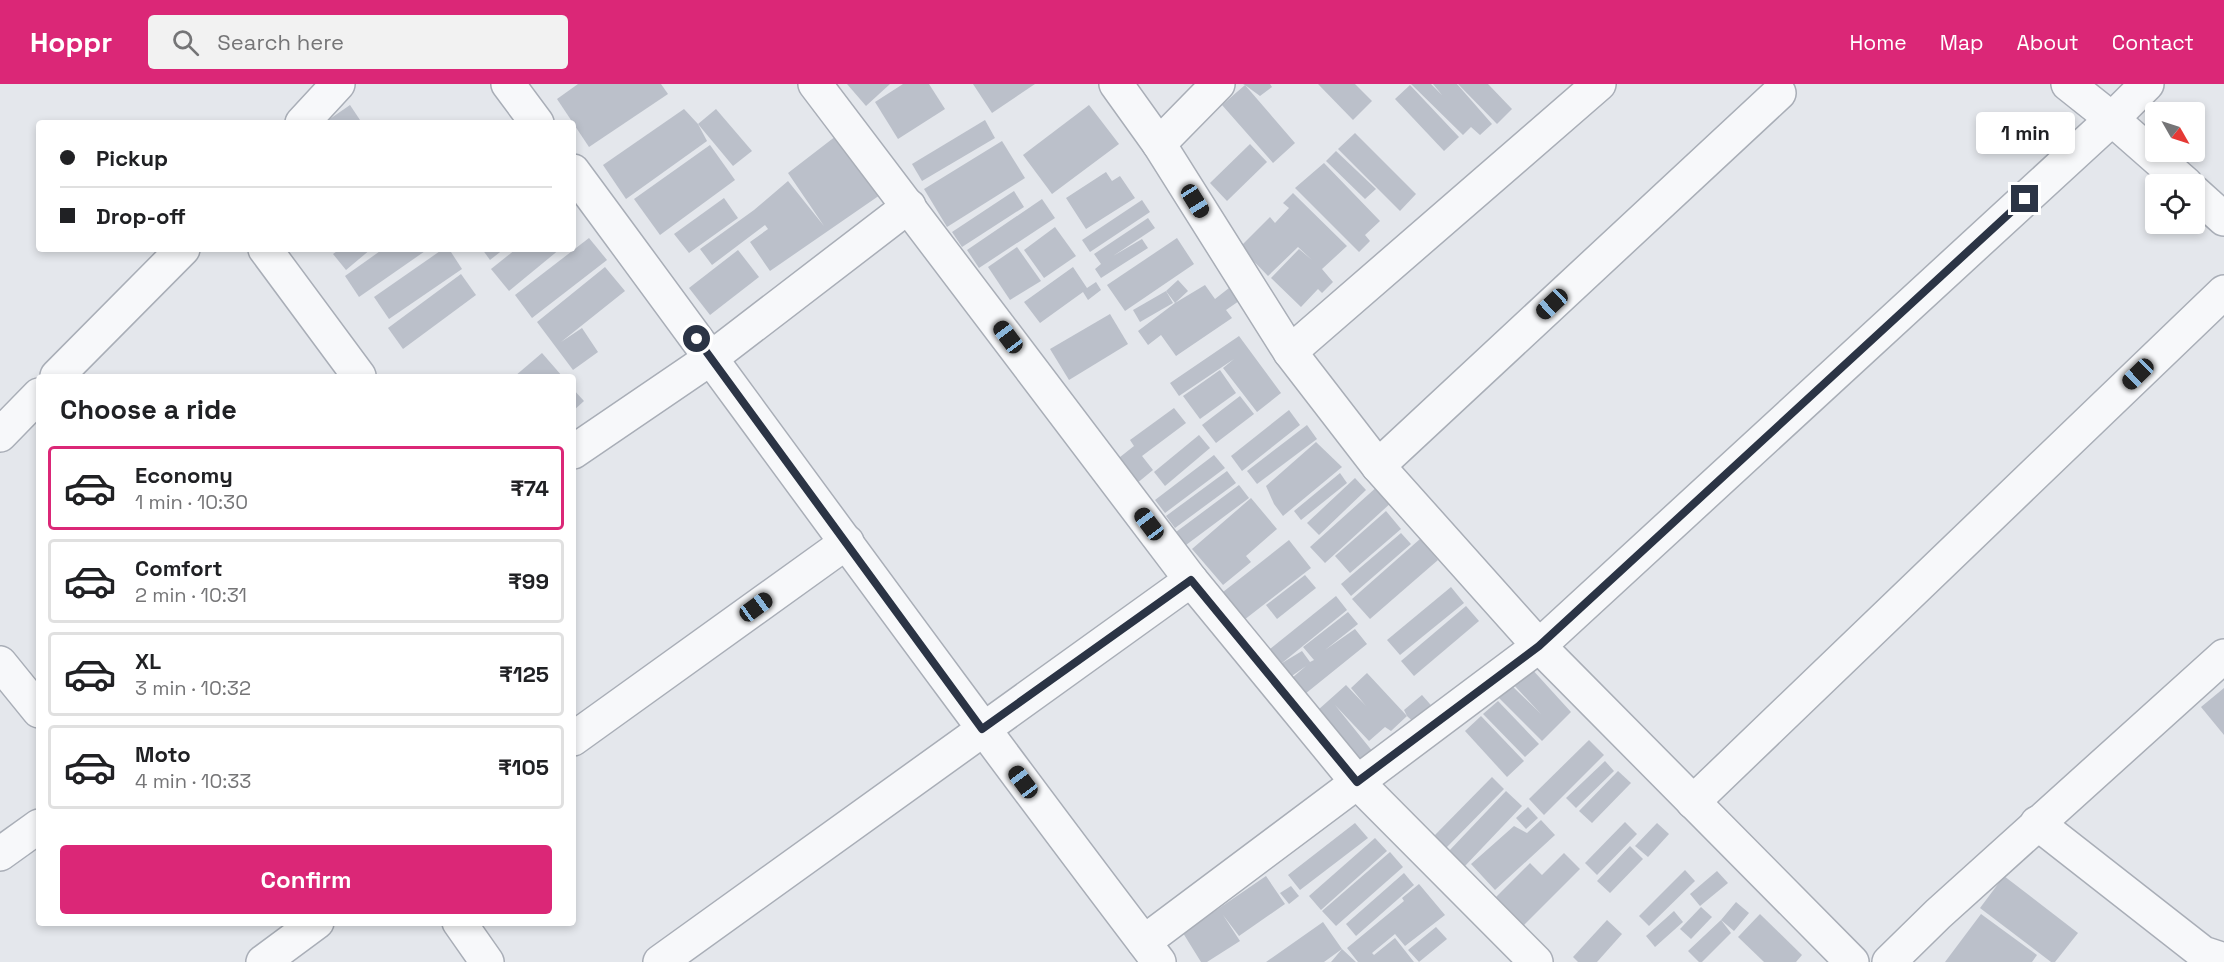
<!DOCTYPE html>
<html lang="en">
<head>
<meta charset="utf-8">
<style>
	:root { --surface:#fff; --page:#f2f2f2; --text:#202124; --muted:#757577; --line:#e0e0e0; --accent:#db2777 }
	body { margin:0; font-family:"Space Grotesk",sans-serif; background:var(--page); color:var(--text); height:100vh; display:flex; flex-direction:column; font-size:22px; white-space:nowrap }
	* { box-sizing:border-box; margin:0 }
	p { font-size:20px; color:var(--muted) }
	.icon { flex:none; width:33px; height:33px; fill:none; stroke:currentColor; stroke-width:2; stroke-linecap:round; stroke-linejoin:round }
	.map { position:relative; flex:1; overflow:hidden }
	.side { position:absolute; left:36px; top:290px; width:540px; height:552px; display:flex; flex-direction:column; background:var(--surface); border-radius:6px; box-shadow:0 3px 9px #0003 }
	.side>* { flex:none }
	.banner { position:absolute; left:36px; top:36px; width:540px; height:132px; border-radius:6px; box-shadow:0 3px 9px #0003; display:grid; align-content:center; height:132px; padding:0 24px; background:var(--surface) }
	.needle { width:39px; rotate:129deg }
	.controls { position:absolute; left:2145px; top:18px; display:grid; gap:12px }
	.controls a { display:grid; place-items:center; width:60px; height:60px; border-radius:6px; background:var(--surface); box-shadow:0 3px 9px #0003; font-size:30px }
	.end { position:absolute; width:27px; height:27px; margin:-14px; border:8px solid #2b3445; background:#fff; box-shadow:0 0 0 3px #fff }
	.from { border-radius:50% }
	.bubble { position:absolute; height:42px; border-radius:6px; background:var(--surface); box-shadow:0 3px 9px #0003; font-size:20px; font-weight:700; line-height:42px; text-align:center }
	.car { position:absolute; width:18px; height:36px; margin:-18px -9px; border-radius:8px; box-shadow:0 0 4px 2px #0007; background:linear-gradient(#222 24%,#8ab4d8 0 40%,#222 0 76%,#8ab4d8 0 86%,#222 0) }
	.banner b { display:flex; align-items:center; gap:21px; height:57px; font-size:22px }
	.banner b+b { border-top:2px solid var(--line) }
	.banner i { width:15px; height:15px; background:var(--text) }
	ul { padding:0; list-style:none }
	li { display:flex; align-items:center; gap:18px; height:84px; margin:0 12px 9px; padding:0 12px; border:3px solid var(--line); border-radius:6px }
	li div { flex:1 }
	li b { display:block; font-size:22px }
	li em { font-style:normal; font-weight:700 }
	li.current { border-color:var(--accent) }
	li>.icon { width:54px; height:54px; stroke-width:1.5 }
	h2 { padding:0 24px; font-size:27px; line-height:72px }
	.button { display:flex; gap:12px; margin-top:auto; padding:12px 24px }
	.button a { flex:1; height:69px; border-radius:6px; background:var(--accent); color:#fff; font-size:24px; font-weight:700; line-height:69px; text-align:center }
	header { display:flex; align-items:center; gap:36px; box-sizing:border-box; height:84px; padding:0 30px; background:var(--accent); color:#fff }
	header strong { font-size:28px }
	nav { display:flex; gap:33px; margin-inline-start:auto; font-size:21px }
	.search { width:420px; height:54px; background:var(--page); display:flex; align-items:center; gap:15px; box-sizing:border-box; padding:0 21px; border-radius:6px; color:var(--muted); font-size:22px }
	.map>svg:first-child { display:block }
	.building { fill:#bbc0ca }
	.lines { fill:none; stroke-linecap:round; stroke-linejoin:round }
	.minor-casing { stroke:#a9aeb7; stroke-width:36 }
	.minor { stroke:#f7f8fa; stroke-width:33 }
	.route { stroke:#2b3445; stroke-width:8 }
</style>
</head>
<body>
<header>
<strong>Hoppr</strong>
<div class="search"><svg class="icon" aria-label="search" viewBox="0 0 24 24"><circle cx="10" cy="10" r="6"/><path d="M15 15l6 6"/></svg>Search here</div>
<nav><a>Home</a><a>Map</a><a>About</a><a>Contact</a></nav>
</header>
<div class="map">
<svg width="2224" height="878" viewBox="0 0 2224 878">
	<rect width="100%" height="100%" fill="#e4e7ec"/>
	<g class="building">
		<polygon points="578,0 661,0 668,10 589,63 557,15"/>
		<polygon points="847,0 890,0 866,22"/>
		<polygon points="903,0 929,0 945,25 898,55 875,18"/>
		<polygon points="973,0 1035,0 992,29"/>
		<polygon points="1243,0 1270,0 1272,3 1260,12 1245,1 1295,59 1273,79 1222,21 1245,1"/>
		<polygon points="1318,0 1355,0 1372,17 1353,36"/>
		<polygon points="1411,0 1431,0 1442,11 1433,0 1457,0 1492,40 1480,51 1471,43 1463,51"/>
		<polygon points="1458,0 1488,0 1512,25 1497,40"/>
		<polygon points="1410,1 1459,53 1444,67 1395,15"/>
		<polygon points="350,21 362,39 324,39"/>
		<polygon points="1089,21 1119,60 1052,110 1023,71"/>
		<polygon points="684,25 698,40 707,57 626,115 603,81"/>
		<polygon points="716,25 752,67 733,82 698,40"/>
		<polygon points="985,36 995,54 922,97 912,80"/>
		<polygon points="1355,49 1416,110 1400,127 1338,65"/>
		<polygon points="836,52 880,111 770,187 750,158 768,145 765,141 712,181 700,165 754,126 788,97 824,142 788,89"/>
		<polygon points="1002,57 1025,94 947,143 924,105"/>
		<polygon points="1250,60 1267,78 1227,117 1210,99"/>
		<polygon points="710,61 735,96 660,151 634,115"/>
		<polygon points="1336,67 1376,105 1365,115 1326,77"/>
		<polygon points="1324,79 1380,137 1365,151 1370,157 1359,168 1295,104"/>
		<polygon points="1106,88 1112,97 1120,92 1135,114 1086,145 1066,114"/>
		<polygon points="1014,107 1024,123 962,163 952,148"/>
		<polygon points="1293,109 1347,162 1322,185 1333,198 1322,209 1318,205 1301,223 1271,194 1299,165 1312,176 1298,163 1268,192 1240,163 1270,133 1275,139 1289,124 1283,119"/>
		<polygon points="724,114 738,134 689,169 674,150"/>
		<polygon points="1042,115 1055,134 979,184 967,166"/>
		<polygon points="1142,116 1150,128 1090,168 1082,156"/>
		<polygon points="1148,134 1155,144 1113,172 1142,155 1148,164 1101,194 1095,185 1101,180 1094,170"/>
		<polygon points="1055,143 1076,172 1044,194 1024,166"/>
		<polygon points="589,154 607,176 532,234 515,211"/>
		<polygon points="1177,154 1194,180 1125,227 1107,201"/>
		<polygon points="1017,163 1041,197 1010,216 988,183"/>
		<polygon points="340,165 371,165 346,186 333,170"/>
		<polygon points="383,165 428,165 359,213 345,192"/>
		<polygon points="443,165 449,165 462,185 389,235 374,213"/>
		<polygon points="482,165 504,165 490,176"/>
		<polygon points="516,165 560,165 509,207 491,185"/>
		<polygon points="738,166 759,193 710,231 689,204"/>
		<polygon points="605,183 625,207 561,258 582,244 598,268 573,286 537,238"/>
		<polygon points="1073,183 1087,204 1096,198 1101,206 1088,216 1083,208 1040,239 1024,218"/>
		<polygon points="461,190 476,211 403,265 388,244"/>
		<polygon points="1178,196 1188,207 1175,219 1205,201 1215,215 1229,204 1239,217 1226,226 1232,234 1176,272 1161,251 1148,261 1138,247 1175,219 1166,207"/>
		<polygon points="1166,207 1173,219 1140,238 1133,226"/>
		<polygon points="1110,230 1128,260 1069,296 1050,265"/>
		<polygon points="1239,252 1281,309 1257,328 1223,284 1234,275 1179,312 1170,299"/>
		<polygon points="542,269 562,292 515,292"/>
		<polygon points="1220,286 1236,309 1200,335 1183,312"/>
		<polygon points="573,305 584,317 573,327"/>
		<polygon points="1240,312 1254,330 1216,359 1202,341"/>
		<polygon points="1174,324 1186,339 1142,372 1153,386 1130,405 1110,381 1134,362 1130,356"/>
		<polygon points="1289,326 1300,341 1242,387 1231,372"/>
		<polygon points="1307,341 1317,355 1257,400 1247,387"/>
		<polygon points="1199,351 1210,364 1165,402 1154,388"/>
		<polygon points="1316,358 1342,383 1283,432 1274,420 1266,402"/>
		<polygon points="1214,371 1225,384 1165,429 1155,416"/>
		<polygon points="1227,387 1236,399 1175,444 1166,432"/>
		<polygon points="1340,389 1347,399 1301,436 1294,427"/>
		<polygon points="1355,394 1366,406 1319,451 1307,439"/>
		<polygon points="1239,401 1249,414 1186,461 1176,448"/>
		<polygon points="1379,401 1393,417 1325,479 1310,463"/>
		<polygon points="1251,414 1277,445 1246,472 1251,478 1223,501 1192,465"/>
		<polygon points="1386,427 1401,445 1350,489 1335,472"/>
		<polygon points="1401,449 1411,460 1351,512 1341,500"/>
		<polygon points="1420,455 1438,476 1370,535 1352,515"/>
		<polygon points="1289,456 1311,484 1244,536 1223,508"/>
		<polygon points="1305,491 1316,504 1277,535 1266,521"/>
		<polygon points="1451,503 1464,519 1400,571 1387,556"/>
		<polygon points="1336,512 1347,526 1282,579 1270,565"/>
		<polygon points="1466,522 1479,537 1414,592 1401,577"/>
		<polygon points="1348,528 1358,540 1325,566 1355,545 1367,560 1305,610 1292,594 1306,582 1289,594 1282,579 1302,567 1310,578 1314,576 1303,563"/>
		<polygon points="1530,583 1571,628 1542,657 1498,613 1511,601 1541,630 1512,599"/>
		<polygon points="1367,589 1407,632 1391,647 1385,643 1369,657 1335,621 1373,668 1352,686 1309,634 1346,601 1366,622 1351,604"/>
		<polygon points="2224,604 2224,651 2201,623"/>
		<polygon points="1422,611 1437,628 1419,643 1407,632 1404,626"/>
		<polygon points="1498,617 1539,660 1525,673 1483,630"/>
		<polygon points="1481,632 1524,677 1507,693 1465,647"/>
		<polygon points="1589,656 1604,671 1544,731 1529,715"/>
		<polygon points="1605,677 1614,687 1576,724 1566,714"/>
		<polygon points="1618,687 1631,699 1592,739 1579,727"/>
		<polygon points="1492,693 1504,705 1446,764 1434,752"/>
		<polygon points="1506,707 1522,722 1464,783 1448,768"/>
		<polygon points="1528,723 1538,734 1526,745 1516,734"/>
		<polygon points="1541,736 1555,751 1495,806 1471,780 1514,742 1527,749"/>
		<polygon points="1625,738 1637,750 1597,791 1585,779"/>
		<polygon points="1355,739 1368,754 1300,806 1288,791"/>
		<polygon points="1657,739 1669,750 1648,773 1635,762"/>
		<polygon points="1375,754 1387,767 1321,826 1309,812"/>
		<polygon points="1630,762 1643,775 1610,809 1597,797"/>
		<polygon points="1390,768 1403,783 1336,842 1322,827"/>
		<polygon points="1564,769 1580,785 1521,844 1493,816 1530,779 1542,791"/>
		<polygon points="1685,786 1695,797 1649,842 1639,832"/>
		<polygon points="1717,787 1728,799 1700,822 1690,810"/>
		<polygon points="1404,789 1414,801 1356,852 1346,840"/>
		<polygon points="1266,792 1285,820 1239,852 1223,831 1240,857 1207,878 1201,878 1183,849"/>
		<polygon points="2004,792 2078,849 2055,878 2051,878 1980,824"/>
		<polygon points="1419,800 1445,831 1405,862 1395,850 1372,869 1374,871 1395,854 1414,878 1358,878 1347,864 1404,817 1402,814"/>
		<polygon points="1291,802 1299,812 1289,820 1280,809"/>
		<polygon points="1736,818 1749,829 1734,847 1721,836 1731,849 1702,878 1699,878 1688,867 1721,836"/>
		<polygon points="1701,823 1712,833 1691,855 1680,845"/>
		<polygon points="1674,827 1683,838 1655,863 1646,852"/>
		<polygon points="1760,830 1802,871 1796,878 1764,878 1738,853"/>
		<polygon points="1981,830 2037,871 2032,878 1945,878"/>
		<polygon points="1607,836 1622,850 1597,878 1578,878 1573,873"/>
		<polygon points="1323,838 1342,865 1356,878 1331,878 1342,865 1324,878 1266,878"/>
		<polygon points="1436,843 1447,855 1419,878 1408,866"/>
	</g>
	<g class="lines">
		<defs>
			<g id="minor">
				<polyline points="508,0 537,39"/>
				<polyline points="815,0 1191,496 1357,698 1536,878"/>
				<polyline points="1116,0 1159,60 1290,268 1378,382 1539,562 1852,878"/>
				<polyline points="2068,0 2112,35 2186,100"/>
				<polyline points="302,39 338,0"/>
				<polyline points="1159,60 1218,0"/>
				<path d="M573,87C768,351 960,617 1159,878"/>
				<polyline points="2194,108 2224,135"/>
				<polyline points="265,165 359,292"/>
				<polyline points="1290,268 1599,0"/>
				<polyline points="57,292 183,165"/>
				<polyline points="0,351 39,311"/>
				<polyline points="573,368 711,274 909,122"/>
				<polyline points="1378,382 1779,9"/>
				<polyline points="0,579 39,627"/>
				<polyline points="573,655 847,458"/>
				<polyline points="1693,718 2224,208"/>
				<polyline points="2037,739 2203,869 2224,876"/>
				<polyline points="0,770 39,742"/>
				<polyline points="459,838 487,878"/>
				<polyline points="1144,858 1539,562 2112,35 2147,0"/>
				<polyline points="263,878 317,838"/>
				<polyline points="660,878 1191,496"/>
				<polyline points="1889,878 1938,830 2224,572"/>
			</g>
		</defs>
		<use href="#minor" class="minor-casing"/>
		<use href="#minor" class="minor"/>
	</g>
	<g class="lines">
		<polyline class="route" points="697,255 982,645 1191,496 1357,698 1539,562 2025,115"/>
	</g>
</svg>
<div class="controls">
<a><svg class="needle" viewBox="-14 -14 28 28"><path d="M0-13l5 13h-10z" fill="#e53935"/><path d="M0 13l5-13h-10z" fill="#757577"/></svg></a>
<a><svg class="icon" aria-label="locate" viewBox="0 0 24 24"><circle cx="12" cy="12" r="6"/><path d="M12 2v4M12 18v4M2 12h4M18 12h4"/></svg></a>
</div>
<i class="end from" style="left:697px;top:255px"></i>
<i class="end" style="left:2025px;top:115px"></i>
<div class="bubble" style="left:1976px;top:28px;width:99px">1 min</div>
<i class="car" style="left:1195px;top:117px;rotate:148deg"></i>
<i class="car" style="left:1552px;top:220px;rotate:227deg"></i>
<i class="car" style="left:1008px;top:253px;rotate:323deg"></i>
<i class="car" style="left:2138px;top:290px;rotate:226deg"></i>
<i class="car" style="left:1149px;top:440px;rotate:323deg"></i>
<i class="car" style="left:756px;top:523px;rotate:54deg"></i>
<i class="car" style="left:1023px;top:698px;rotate:323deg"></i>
<div class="banner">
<b><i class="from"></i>Pickup</b>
<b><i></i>Drop-off</b>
</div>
<section class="side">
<h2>Choose a ride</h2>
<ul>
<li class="current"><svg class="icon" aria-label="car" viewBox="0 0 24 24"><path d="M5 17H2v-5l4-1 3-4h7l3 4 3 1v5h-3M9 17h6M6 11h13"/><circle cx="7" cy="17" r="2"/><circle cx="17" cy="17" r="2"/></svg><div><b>Economy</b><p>1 min · 10:30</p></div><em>₹74</em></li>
<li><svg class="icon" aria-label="car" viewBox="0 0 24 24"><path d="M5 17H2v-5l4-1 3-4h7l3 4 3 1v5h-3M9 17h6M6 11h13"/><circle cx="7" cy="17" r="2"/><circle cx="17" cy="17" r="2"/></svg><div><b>Comfort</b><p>2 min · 10:31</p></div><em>₹99</em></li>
<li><svg class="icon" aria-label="car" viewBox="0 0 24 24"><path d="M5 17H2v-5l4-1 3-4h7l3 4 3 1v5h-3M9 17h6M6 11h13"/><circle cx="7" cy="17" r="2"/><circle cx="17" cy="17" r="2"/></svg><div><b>XL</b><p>3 min · 10:32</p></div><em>₹125</em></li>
<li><svg class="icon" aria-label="car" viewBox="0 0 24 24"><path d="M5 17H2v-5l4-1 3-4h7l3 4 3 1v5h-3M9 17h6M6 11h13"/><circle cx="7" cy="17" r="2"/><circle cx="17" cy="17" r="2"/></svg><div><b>Moto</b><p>4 min · 10:33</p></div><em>₹105</em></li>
</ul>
<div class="button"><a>Confirm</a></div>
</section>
</div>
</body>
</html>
